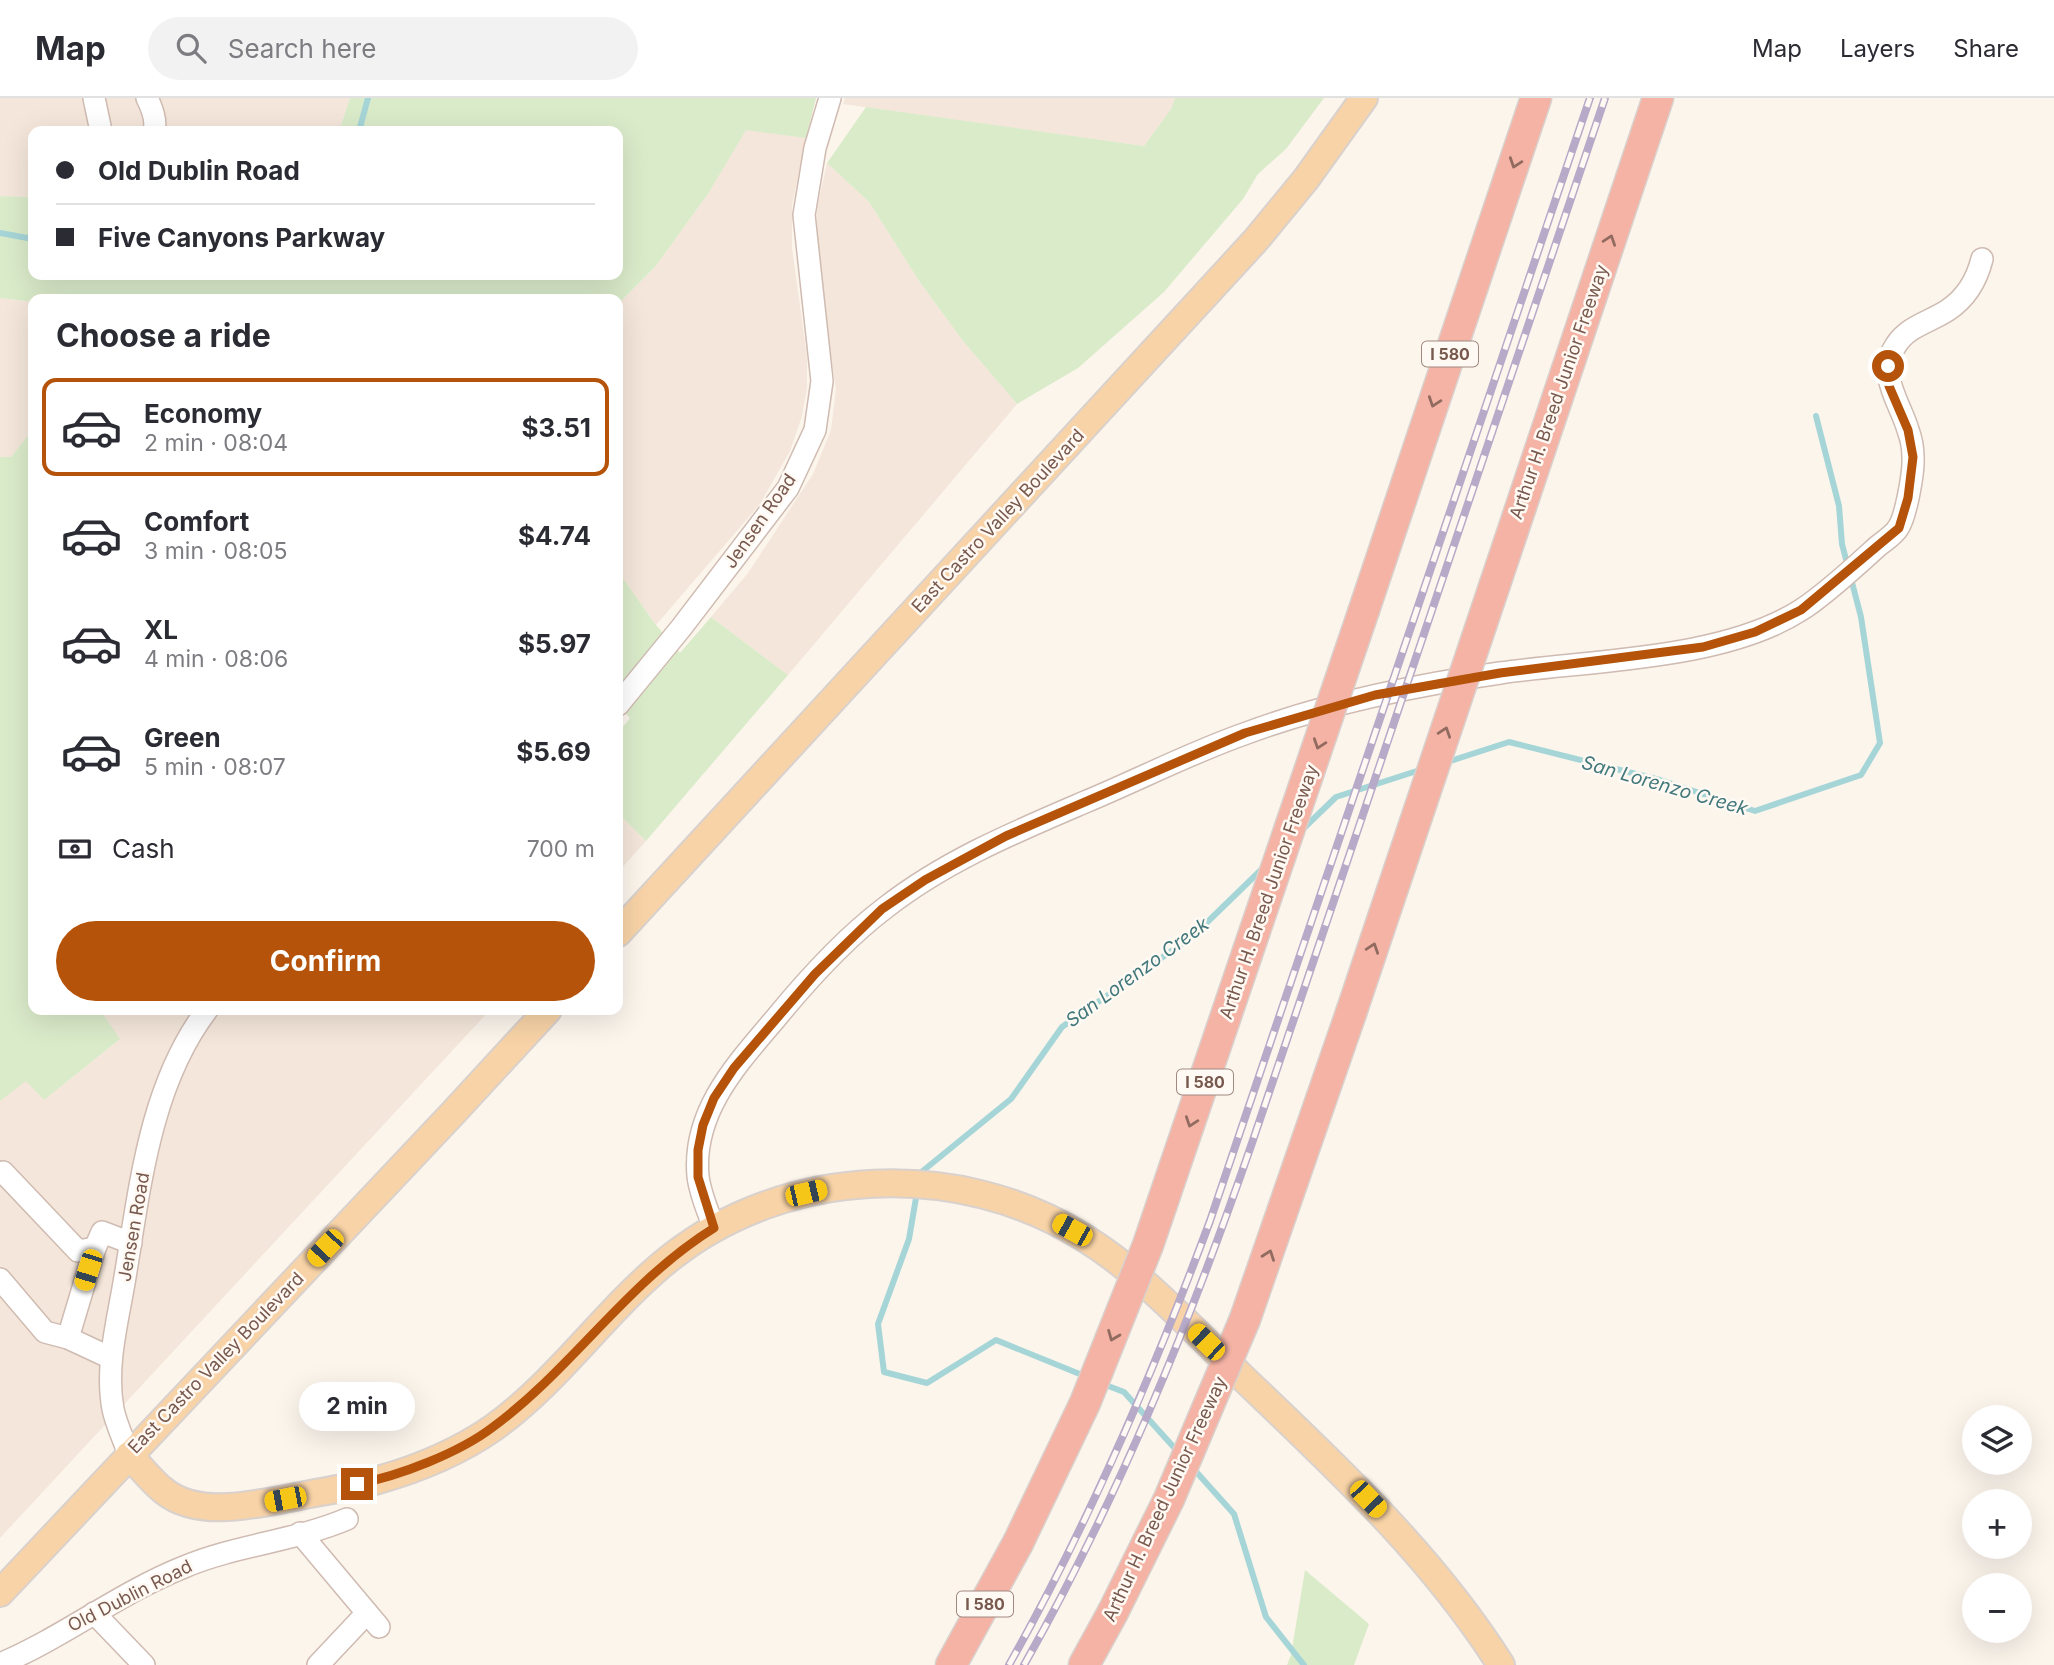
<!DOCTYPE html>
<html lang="en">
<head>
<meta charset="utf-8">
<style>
	:root { --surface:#fff; --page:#f2f2f3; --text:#2b2b33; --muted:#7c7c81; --line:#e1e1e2; --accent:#b45309 }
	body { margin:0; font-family:Inter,sans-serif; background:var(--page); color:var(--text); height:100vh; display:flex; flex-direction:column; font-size:26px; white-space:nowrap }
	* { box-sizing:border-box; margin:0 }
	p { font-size:23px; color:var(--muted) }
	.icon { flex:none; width:38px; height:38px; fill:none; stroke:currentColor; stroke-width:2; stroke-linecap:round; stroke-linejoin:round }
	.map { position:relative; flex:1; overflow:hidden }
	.sheet { position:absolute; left:28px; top:196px; width:595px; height:721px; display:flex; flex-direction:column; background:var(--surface); border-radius:14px; box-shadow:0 7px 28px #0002 }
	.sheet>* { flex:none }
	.guide { position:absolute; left:28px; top:28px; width:595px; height:154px; border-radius:14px; box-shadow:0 7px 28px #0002; display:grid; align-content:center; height:154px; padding:0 28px; background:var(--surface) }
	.buttons { position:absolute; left:1962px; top:1307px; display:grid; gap:14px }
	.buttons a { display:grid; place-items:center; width:70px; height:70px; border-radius:50%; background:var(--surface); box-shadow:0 7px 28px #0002; font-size:35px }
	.end { position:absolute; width:32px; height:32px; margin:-16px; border:9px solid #b45309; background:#fff; box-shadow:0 0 0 4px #fff }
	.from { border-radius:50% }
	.bubble { position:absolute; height:49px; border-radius:24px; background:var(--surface); box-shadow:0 7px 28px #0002; font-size:23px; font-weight:700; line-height:49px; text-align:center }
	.car { position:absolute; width:21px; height:42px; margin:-21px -10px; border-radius:9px; box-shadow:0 0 5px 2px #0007; background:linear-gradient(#f5c518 24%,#345 0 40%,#f5c518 0 76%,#345 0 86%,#f5c518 0) }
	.guide b { display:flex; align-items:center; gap:24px; height:66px; font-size:26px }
	.guide b+b { border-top:2px solid var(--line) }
	.guide i { width:18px; height:18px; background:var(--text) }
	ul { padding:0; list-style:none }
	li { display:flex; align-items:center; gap:21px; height:98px; margin:0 14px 10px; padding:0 14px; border:4px solid transparent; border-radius:14px }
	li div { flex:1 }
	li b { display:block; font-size:26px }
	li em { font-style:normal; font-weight:700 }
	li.selected { border-color:var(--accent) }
	li>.icon { width:63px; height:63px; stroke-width:1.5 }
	h2 { padding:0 28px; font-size:32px; line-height:84px }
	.pay { display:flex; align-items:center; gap:18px; height:77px; padding:0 28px; font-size:26px }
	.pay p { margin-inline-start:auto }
	.action { display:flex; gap:14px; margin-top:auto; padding:14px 28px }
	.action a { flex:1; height:80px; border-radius:42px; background:var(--accent); color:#fff; font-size:28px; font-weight:700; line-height:80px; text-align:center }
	header { display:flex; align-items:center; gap:42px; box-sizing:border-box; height:98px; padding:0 35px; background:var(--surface); border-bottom:2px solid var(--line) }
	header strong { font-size:33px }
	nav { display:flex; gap:38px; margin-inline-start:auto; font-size:24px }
	.search { width:490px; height:63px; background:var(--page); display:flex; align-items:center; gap:18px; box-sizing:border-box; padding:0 24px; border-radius:38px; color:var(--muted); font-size:26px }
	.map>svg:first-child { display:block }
	.residential { fill:#f4e6da }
	.green { fill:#daebca }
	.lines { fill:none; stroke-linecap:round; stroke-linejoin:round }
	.stream { stroke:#a6d5d8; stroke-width:6 }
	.minor-casing { stroke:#cfbbb1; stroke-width:24 }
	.major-casing { stroke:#d9d1cd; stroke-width:30 }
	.highway-casing { stroke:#d9d1cd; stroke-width:33 }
	.minor { stroke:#fff; stroke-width:21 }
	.major { stroke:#f8d3a7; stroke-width:26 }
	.highway { stroke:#f4b3a5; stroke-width:30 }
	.rail-casing { stroke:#b7a9c8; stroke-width:8 }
	.rail { stroke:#fff9f3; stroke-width:5; stroke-dasharray:16; stroke-linecap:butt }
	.highway-bridge-casing { stroke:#d9d1cd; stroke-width:33; stroke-linecap:butt }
	.highway-bridge { stroke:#f4b3a5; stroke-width:30 }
	.oneway { stroke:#916b5f }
	.route { stroke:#b45309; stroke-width:9 }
	.labels { text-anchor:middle; stroke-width:5; stroke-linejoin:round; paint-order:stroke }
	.shield { fill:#fff9f3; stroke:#a08980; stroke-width:2 }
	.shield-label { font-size:16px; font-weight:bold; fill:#78594e }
	.street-label { font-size:18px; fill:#78594e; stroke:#fff9f3 }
	.water-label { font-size:19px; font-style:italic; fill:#41787c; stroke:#fff9f3 }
</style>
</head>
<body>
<header>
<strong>Map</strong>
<div class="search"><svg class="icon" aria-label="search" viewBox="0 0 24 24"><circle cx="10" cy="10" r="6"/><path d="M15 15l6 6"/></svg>Search here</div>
<nav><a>Map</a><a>Layers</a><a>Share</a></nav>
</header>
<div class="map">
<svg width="2054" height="1567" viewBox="0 0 2054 1567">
	<rect width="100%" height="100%" fill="#fcf5ec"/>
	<g class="residential">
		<polygon points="0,0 350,0 339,33 33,33 33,99 0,98"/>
		<polygon points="845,0 1175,0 1171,11 1144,48 843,6"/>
		<polygon points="746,31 806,40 792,107 792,150 807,259 807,290 802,318 790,353 760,406 656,527 618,473 618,206 655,169 708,96"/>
		<polygon points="827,65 869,104 919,183 963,243 1017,306 788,577 711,519 748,475 813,376 831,332 836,291 819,181 815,136 818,106"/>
		<polygon points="0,200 33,204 33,331 11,359 0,359"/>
		<polygon points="618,715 646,743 618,774"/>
		<polygon points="100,912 490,912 0,1440 0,1003 26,982 44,1002 119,942"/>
	</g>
	<g class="green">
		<polygon points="350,0 816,0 806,40 746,32 708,96 655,169 618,206 618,201 33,201 33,204 0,200 0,98 33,99 33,177 618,177 618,33 339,33"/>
		<polygon points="1175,0 1324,0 1286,51 1258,76 1243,101 1164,194 1078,270 1017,306 963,243 919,183 869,104 827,65 866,9 1144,48 1171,11"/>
		<polygon points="33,331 33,912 100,912 120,941 44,1002 26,983 0,1003 0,359 11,359"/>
		<polygon points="618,473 656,527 680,555 711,519 788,577 646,743 618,715 618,635 630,620 618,608"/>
		<polygon points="1305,1472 1369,1526 1354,1567 1287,1567 1291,1557"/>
	</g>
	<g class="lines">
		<g class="stream">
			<polyline points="359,33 368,0"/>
			<polyline points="0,135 33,141"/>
			<polyline points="1444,665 1509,644 1660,682 1755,713 1861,677 1880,645 1861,519 1842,446 1839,408 1816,318"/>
			<polyline points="1302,732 1336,699 1423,671"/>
			<polyline points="919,1080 919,1076 1011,1001 1062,929 1193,838 1264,769"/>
			<polyline points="917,1094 909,1141 878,1226 884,1274 927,1285 996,1242 1087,1279"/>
			<polyline points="1103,1286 1124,1294 1179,1355"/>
			<polyline points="1191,1368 1234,1416 1266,1519 1304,1567"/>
		</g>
		<defs>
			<g id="minor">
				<polyline points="94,0 101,33"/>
				<path d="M147,0C152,10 157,22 154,33"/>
				<polyline points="618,607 681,530 788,390 815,332 822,283 804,117 815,50 830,0"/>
				<polyline points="0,1076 3,1074 78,1153 95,1150 102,1134 131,1145"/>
				<path d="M714,1130C708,1113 700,1096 698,1078C692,1013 738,965 776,920C808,881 844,841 885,810C945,763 1015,734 1085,704C1138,682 1190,655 1244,636C1324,606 1416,587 1500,575C1591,562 1723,562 1801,512C1825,497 1856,468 1878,448C1884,443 1894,437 1898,430C1906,419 1914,373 1913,359C1913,351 1911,340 1908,332C1900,304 1876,276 1896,247C1908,228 1930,224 1948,212C1966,200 1977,181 1982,161"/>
				<polyline points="0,1181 45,1234 68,1240 111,1260"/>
				<polyline points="68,1240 95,1150"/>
				<path d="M129,1357C124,1342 116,1326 113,1311C105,1268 118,1222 125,1179C140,1089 150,987 207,912"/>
				<polyline points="300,1435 379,1529"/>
				<polyline points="94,1515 144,1567"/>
				<path d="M0,1566C64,1539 119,1495 184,1469C236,1447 295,1443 347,1421"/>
				<polyline points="318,1567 367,1515"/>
			</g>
			<g id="major">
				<polyline points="618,835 1255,143 1306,81 1364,0"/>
				<path d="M129,1357C140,1368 151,1383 164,1393C199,1421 256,1406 295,1399C322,1393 351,1390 378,1382C417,1371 460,1353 493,1330C560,1282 606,1211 670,1160C786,1068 958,1061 1083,1139C1143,1176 1191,1230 1241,1278C1335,1368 1431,1456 1501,1567"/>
				<polyline points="0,1495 454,1014 548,912"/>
			</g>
			<g id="highway">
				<polyline points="1495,486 1658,0"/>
				<polyline points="1364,512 1536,0"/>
				<polyline points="1245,1221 1351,915"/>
				<polyline points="951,1567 1018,1445"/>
				<polyline points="1084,1567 1113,1514"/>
			</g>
		</defs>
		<use href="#minor" class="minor-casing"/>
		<use href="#major" class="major-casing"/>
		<use href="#highway" class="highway-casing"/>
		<use href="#minor" class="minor"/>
		<use href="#major" class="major"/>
		<use href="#highway" class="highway"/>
		<defs>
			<g id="rail">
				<path d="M1009,1567C1089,1425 1153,1276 1210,1123L1590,0"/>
				<path d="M1024,1567C1118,1401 1190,1225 1252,1045L1605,0"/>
			</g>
		</defs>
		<use href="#rail" class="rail-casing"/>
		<use href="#rail" class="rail"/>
		<defs>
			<g id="highway-bridge">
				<polyline points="1351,915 1495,486"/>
				<polyline points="1018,1445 1085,1305 1148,1147 1364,512"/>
				<polyline points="1113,1514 1169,1401 1245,1221"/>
			</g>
		</defs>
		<use href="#highway-bridge" class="highway-bridge-casing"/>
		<use href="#highway-bridge" class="highway-bridge"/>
	</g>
	<defs><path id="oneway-chevron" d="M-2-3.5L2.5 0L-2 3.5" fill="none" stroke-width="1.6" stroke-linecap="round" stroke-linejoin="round" transform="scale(1.75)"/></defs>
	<g class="oneway">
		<use href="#oneway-chevron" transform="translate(1515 65) rotate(109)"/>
		<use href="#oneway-chevron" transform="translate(1610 142) rotate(-71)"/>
		<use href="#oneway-chevron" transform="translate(1434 304) rotate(109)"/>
		<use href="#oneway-chevron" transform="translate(1445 634) rotate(-71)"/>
		<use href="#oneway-chevron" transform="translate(1319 646) rotate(109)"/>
		<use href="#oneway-chevron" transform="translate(1373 850) rotate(-71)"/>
		<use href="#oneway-chevron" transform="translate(1191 1024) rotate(109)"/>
		<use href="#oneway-chevron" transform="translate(1269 1157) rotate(-70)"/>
		<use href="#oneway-chevron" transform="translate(1113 1238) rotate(112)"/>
	</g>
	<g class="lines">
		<path class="route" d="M357,1386C399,1378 459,1355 493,1329C574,1269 627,1184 714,1130L698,1079V1052L703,1027L714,1000L734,970L815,876L882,811L925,782L1006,738L1245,635L1375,597L1500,575L1703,549L1755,534L1801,512L1899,430L1908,400L1913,359L1908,332L1889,288L1888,268"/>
	</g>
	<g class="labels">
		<g class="shield">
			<rect x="1422" y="243.5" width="56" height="25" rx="5"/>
			<rect x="1177" y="971.5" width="56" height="25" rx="5"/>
			<rect x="957" y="1493.5" width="56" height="25" rx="5"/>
		</g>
		<g class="shield-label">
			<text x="1450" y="262">I 580</text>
			<text x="1205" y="990">I 580</text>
			<text x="985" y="1512">I 580</text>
		</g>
		<g class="street-label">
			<text transform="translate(1559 294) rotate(-71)" y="6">Arthur H. Breed Junior Freeway</text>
			<text transform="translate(760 423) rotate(-55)" y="6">Jensen Road</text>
			<text transform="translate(998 423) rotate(-47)" y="6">East Castro Valley Boulevard</text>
			<text transform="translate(1269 794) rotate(-71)" y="6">Arthur H. Breed Junior Freeway</text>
			<text transform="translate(134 1129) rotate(-80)" y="6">Jensen Road</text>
			<text transform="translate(216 1265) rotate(-46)" y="6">East Castro Valley Boulevard</text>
			<text transform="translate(1165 1401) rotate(-65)" y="6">Arthur H. Breed Junior Freeway</text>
			<text transform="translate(130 1498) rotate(-27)" y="6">Old Dublin Road</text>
		</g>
		<g class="water-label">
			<text transform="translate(1665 687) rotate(16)" y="7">San Lorenzo Creek</text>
			<text transform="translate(1137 874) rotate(-36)" y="7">San Lorenzo Creek</text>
		</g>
	</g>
</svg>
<div class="buttons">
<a><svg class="icon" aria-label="layers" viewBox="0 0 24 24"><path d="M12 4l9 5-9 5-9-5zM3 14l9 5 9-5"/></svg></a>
<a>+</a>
<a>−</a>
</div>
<i class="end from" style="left:1888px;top:268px"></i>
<i class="end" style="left:357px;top:1386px"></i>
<div class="bubble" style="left:299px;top:1284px;width:116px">2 min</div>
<i class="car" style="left:806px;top:1095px;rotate:77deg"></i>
<i class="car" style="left:1072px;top:1132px;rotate:299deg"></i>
<i class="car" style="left:325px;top:1150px;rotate:223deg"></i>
<i class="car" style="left:88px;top:1172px;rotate:197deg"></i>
<i class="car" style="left:1206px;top:1244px;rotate:314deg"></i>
<i class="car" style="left:285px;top:1401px;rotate:259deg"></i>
<i class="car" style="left:1368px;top:1401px;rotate:136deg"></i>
<div class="guide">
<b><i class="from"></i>Old Dublin Road</b>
<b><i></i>Five Canyons Parkway</b>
</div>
<section class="sheet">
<h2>Choose a ride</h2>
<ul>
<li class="selected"><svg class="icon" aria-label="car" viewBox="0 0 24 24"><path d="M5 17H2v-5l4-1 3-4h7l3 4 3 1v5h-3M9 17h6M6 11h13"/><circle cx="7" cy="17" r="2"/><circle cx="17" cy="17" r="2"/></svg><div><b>Economy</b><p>2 min · 08:04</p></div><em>$3.51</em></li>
<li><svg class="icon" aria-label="car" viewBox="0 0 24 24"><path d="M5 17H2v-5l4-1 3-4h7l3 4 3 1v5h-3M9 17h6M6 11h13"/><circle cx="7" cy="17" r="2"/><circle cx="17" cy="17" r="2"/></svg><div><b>Comfort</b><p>3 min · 08:05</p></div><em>$4.74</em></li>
<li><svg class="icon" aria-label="car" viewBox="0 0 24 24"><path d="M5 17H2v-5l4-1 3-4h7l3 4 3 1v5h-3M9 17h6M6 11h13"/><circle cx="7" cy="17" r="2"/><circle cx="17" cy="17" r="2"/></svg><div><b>XL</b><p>4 min · 08:06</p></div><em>$5.97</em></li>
<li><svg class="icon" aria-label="car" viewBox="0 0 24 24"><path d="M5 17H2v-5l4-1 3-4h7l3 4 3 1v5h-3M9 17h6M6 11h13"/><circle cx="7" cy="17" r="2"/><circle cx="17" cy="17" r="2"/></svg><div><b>Green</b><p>5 min · 08:07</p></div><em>$5.69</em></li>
</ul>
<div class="pay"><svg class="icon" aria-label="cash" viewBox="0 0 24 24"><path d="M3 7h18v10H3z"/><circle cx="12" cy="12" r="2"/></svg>Cash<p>700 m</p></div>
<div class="action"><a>Confirm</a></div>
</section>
</div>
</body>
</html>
